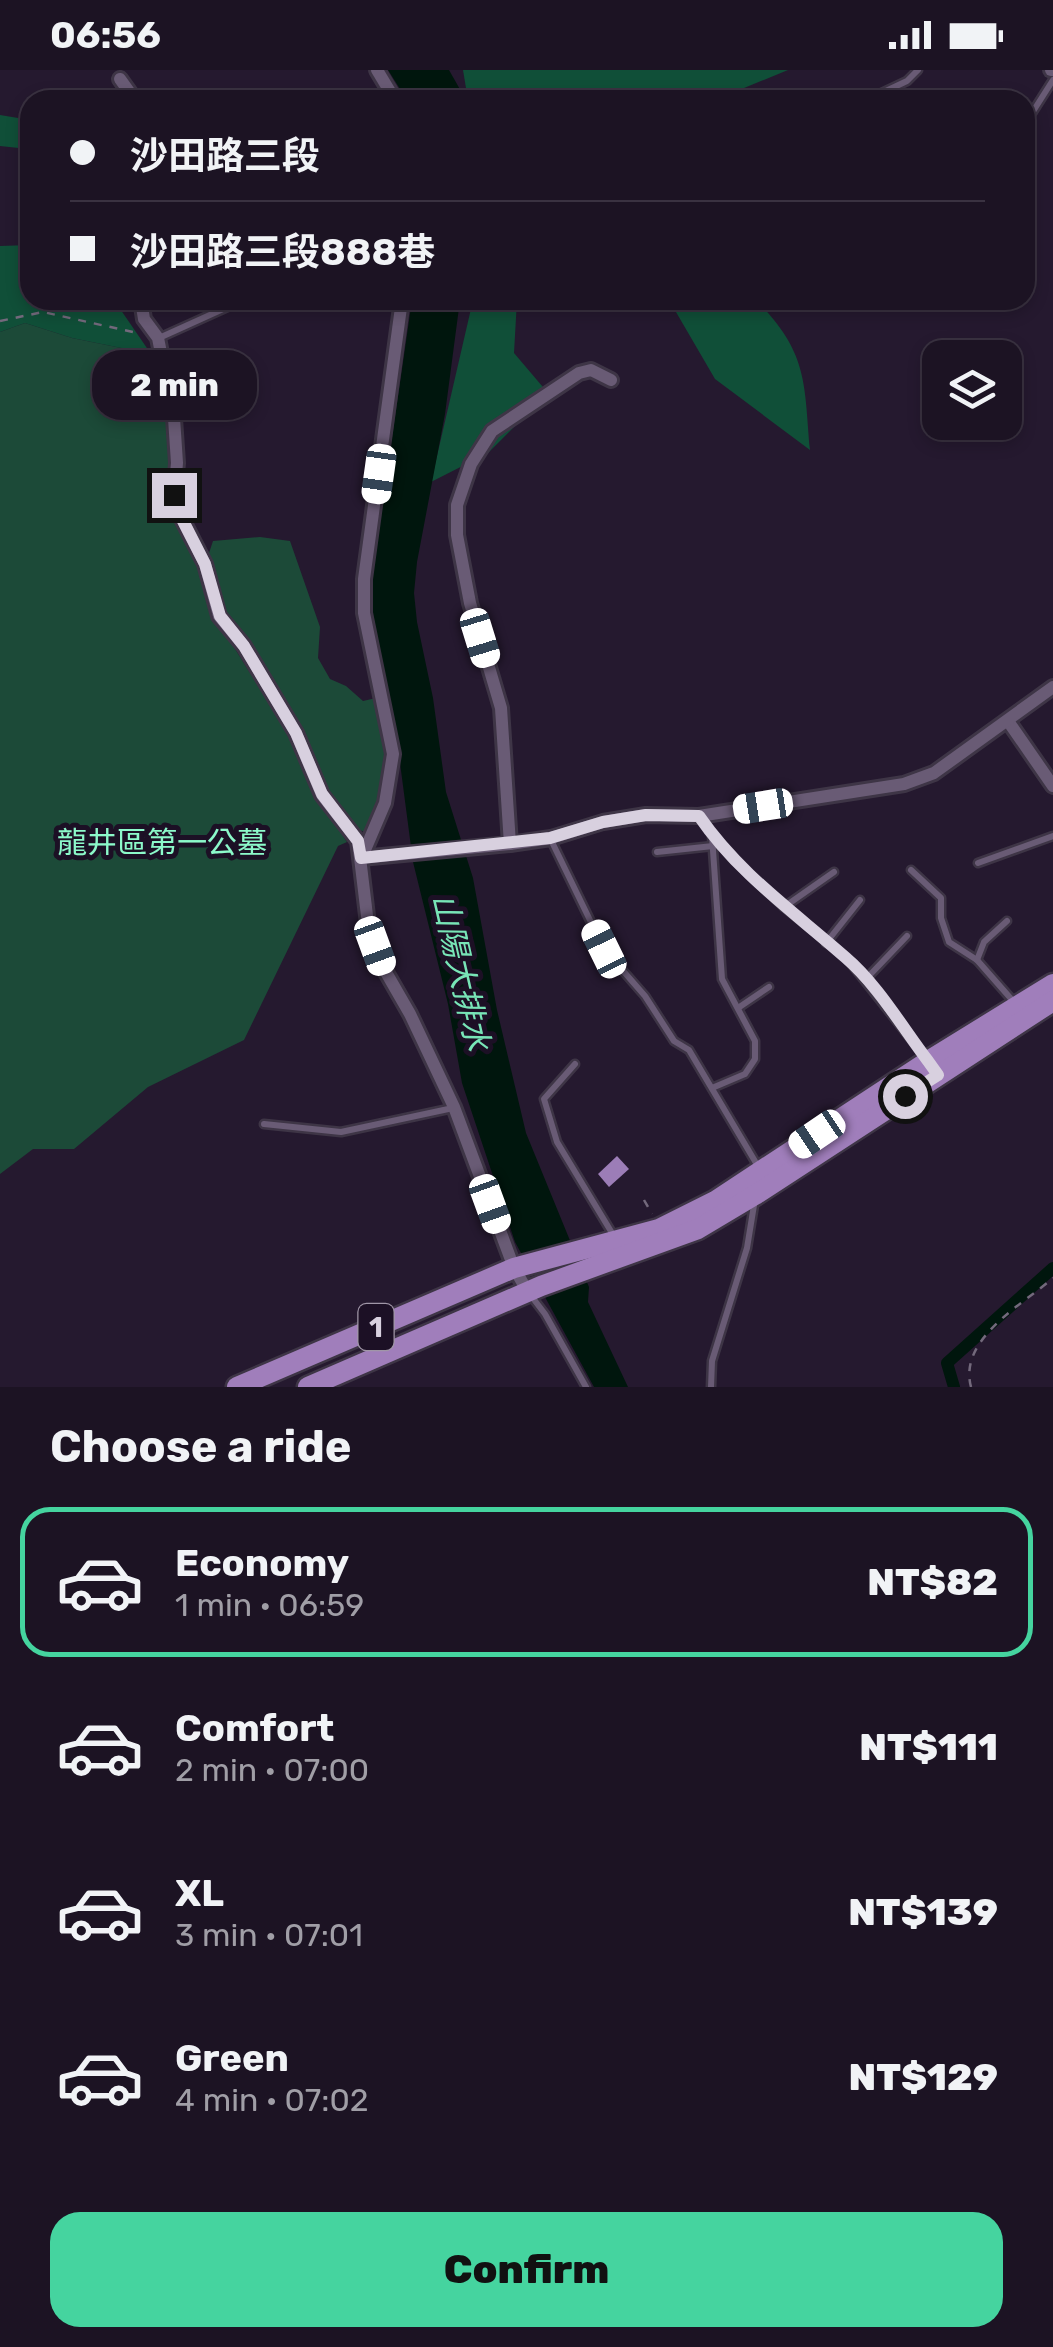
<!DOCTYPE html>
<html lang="en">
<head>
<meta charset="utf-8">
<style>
	:root { --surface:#1c1323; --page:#292030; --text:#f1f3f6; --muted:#a09ea6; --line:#3a3241; --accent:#45d49f }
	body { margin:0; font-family:Rubik,"Noto Sans TC",sans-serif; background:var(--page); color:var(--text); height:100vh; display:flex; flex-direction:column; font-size:38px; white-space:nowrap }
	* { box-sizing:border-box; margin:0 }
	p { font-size:32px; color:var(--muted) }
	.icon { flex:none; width:55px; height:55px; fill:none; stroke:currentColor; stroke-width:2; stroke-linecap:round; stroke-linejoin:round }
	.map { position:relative; height:1317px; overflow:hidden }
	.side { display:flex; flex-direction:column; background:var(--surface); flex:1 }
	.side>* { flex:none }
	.top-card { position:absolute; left:20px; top:20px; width:1015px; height:220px; border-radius:30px; box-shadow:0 5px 15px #0003,0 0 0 2px var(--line); display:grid; align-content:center; height:220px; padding:0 50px; background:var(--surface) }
	.tools { position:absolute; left:922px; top:270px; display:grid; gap:20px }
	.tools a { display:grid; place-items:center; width:100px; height:100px; border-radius:20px; background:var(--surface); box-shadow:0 5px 15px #0003,0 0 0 2px var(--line); font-size:50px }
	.end { position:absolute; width:45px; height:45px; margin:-22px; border:12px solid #d8d0df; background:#111; box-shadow:0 0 0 5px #111 }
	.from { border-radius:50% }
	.bubble { position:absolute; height:70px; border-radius:30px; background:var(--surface); box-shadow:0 5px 15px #0003,0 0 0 2px var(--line); font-size:32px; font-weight:800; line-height:70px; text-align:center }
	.car { position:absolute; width:30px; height:60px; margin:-30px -15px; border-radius:12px; box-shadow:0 0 8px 2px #0007; background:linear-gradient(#fff 24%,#345 0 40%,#fff 0 76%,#345 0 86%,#fff 0) }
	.top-card b { display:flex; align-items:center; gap:35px; height:95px; font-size:38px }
	.top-card b+b { border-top:2px solid var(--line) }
	.top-card i { width:25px; height:25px; background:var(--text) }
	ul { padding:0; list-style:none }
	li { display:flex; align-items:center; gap:30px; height:150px; margin:0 20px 15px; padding:0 30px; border:5px solid transparent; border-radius:30px }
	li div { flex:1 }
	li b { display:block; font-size:38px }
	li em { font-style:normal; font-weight:800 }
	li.selected { border-color:var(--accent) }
	li>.icon { width:90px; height:90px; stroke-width:1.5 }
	h2 { padding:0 50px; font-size:45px; line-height:120px }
	.action { display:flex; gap:20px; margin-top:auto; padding:20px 50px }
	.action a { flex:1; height:115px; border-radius:30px; background:var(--accent); color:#111; font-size:40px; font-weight:800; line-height:115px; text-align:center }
	.status { display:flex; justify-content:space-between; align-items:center; height:70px; padding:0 50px; background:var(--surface); direction:ltr }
	.status svg { height:28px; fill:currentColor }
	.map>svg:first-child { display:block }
	.green { fill:#1c4a38 }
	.forest { fill:#104f38 }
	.water { fill:#00160d }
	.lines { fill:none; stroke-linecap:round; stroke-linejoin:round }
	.canal { stroke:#00160d; stroke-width:12 }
	.building { fill:#9c7db7 }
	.lane-casing { stroke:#3e3546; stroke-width:11 }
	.street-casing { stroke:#3e3546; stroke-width:18 }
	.primary-casing { stroke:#3e3546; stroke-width:25 }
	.path { stroke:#73697c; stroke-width:2.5; stroke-dasharray:8 8; stroke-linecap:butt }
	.lane { stroke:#695b75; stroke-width:6 }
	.street { stroke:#695b75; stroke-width:12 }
	.primary { stroke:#a07ebb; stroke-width:20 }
	.route { stroke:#d8d0df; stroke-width:12 }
	.labels { text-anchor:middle; stroke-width:10; stroke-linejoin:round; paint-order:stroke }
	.shield { fill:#1c1025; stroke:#a096a7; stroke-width:2.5 }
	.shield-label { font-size:28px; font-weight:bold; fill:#d8d0df }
	.park-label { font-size:30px; fill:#8cf9ca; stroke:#1c1025 }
	.water-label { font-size:32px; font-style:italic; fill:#78e5b7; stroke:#1c1025 }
</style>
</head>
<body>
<div class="status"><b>06:56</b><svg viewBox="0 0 49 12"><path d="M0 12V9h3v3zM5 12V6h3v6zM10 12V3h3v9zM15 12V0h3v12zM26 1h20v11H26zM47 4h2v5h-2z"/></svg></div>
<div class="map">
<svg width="1053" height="1317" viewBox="0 0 1053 1317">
	<rect width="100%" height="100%" fill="#25192f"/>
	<g class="green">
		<polygon points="25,253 72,268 151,284 165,338 175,449 201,500 209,537 283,656 319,729 347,772 338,776 244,970 148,1017 74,1079 33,1079 0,1104 0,262"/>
		<path d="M260,467L290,471L320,557L318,588L330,609L346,616L363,631L376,628C389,692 391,702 366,763L356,758L323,716L217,534L207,489L213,471Z"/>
	</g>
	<g class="forest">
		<polygon points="463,0 788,0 715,30 468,30"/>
		<polygon points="0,45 24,49 28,79 0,76"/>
		<polygon points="30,175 30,230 114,230 151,284 72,268 25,253 0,262 0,176"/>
		<polygon points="473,230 517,230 514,283 548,323 488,383 431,412"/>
		<path d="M669,230H756C808,283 804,311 810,380L715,309Z"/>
	</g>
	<g class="water">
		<polygon points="388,0 449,0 466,30 407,30"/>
		<polygon points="412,230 460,230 445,344 417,492 414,523 417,552 433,628 446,722 473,808 497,940 526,1063 589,1217 588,1232 628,1317 594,1317 515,1172 462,1013 448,934 413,792 400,693 374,576 372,506"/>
	</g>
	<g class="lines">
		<polyline class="canal" points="954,1317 947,1293 1053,1198"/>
	</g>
	<polygon class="building" points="617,1086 629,1099 609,1117 598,1104"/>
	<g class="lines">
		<defs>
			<g id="lane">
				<polyline points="871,28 907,11 918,0"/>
				<polyline points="1025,54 1053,10"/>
				<polyline points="159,268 243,230"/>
				<polyline points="699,746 732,788 784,837 846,887 926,988"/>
				<polyline points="712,766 722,909 755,971 755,989 745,1004 712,1018"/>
				<polyline points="551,770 604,879 645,926 674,971 689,980 759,1098"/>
				<polyline points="657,782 713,776"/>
				<polyline points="978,793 1053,766"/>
				<polyline points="911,800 941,828 941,848 949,872 977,890 1013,931"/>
				<polyline points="784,837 834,802"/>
				<polyline points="826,873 860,830"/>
				<polyline points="977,890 984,872 1007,851"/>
				<polyline points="866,909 907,866"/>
				<polyline points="738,938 769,917"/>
				<polyline points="575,994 544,1029 557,1072 615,1168"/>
				<polyline points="264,1054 341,1062 453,1038"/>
				<polyline points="532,1227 545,1244 586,1317"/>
				<polyline points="711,1317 712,1291 747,1178 755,1129"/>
			</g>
			<g id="street">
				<polyline points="377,0 395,30"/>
				<polyline points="1051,0 1053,0"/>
				<polyline points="120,9 135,30"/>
				<polyline points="141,230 144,249 158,268 174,348 177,393 174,425 180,445 205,494 219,546 244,576 296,663 322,725 358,771 368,854 383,897 410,944 454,1037 514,1198 528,1222"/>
				<polyline points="1008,651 1053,716"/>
				<polyline points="510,774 501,638 470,533 457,465 457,435 471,394 492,361 579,303 591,300 611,310"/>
				<polyline points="362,787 385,733 393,684 364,543 364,509 402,230"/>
				<polyline points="361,788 510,774 551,768 603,752 646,745 699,746 904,714 934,703 1053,617"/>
			</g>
			<g id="primary">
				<polyline points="237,1317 514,1198 659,1159 715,1131 928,991 1053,914"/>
				<polyline points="308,1317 541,1216 698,1159 755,1125 1053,931"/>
			</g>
		</defs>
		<use href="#lane" class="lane-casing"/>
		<use href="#street" class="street-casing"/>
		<use href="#primary" class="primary-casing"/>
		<g class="path">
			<polyline points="0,251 43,242 137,263"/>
			<polyline points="644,1130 652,1144"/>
			<path d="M971,1317C958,1269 1022,1235 1053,1208"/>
		</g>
		<use href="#lane" class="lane"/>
		<use href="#street" class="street"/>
		<use href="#primary" class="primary"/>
	</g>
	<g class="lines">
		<path class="route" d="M174,425L180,445L205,494L220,546L244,576L296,663L322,724L358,771L361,788L550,768L603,752L646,745L699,746C738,803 794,842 845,887C878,915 902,957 928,991L938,1005L905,1026"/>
	</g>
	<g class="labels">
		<rect class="shield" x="358.5" y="1234" width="35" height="46" rx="8"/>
		<g class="shield-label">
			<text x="376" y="1267">1</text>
		</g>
		<g class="park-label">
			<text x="162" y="783">龍井區第一公墓</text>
		</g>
		<g class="water-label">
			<text transform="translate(461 902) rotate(77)" y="11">山陽大排水</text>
		</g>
	</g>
</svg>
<div class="tools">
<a><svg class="icon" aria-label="layers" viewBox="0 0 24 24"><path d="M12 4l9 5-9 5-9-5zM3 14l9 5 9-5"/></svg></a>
</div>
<i class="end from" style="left:905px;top:1026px"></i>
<i class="end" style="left:174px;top:425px"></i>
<div class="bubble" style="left:92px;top:280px;width:165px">2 min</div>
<i class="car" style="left:379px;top:404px;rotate:188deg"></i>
<i class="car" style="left:480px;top:568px;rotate:163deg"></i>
<i class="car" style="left:763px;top:736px;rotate:261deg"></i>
<i class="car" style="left:375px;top:876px;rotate:160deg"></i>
<i class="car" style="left:604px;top:879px;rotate:334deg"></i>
<i class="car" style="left:817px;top:1064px;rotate:236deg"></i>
<i class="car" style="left:490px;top:1134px;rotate:160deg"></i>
<div class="top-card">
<b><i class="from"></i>沙田路三段</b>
<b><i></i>沙田路三段888巷</b>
</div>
</div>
<section class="side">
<h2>Choose a ride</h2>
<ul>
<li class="selected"><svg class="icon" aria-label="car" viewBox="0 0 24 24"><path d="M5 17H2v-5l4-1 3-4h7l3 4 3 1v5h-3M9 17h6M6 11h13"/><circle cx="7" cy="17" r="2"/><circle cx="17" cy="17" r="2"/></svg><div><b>Economy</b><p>1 min · 06:59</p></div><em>NT$82</em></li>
<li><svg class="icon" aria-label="car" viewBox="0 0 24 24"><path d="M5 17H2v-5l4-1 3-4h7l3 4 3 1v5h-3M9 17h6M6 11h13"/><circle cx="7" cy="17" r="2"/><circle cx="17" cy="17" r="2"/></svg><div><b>Comfort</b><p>2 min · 07:00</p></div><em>NT$111</em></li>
<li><svg class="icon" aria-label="car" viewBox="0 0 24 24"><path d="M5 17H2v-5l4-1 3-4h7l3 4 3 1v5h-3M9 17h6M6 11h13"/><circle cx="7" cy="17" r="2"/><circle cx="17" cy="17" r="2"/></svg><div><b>XL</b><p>3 min · 07:01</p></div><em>NT$139</em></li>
<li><svg class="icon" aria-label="car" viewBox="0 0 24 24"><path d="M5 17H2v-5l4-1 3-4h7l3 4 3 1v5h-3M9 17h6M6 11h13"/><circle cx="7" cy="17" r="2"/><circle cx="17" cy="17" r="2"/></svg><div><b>Green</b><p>4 min · 07:02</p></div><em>NT$129</em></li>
</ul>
<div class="action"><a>Confirm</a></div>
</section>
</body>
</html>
